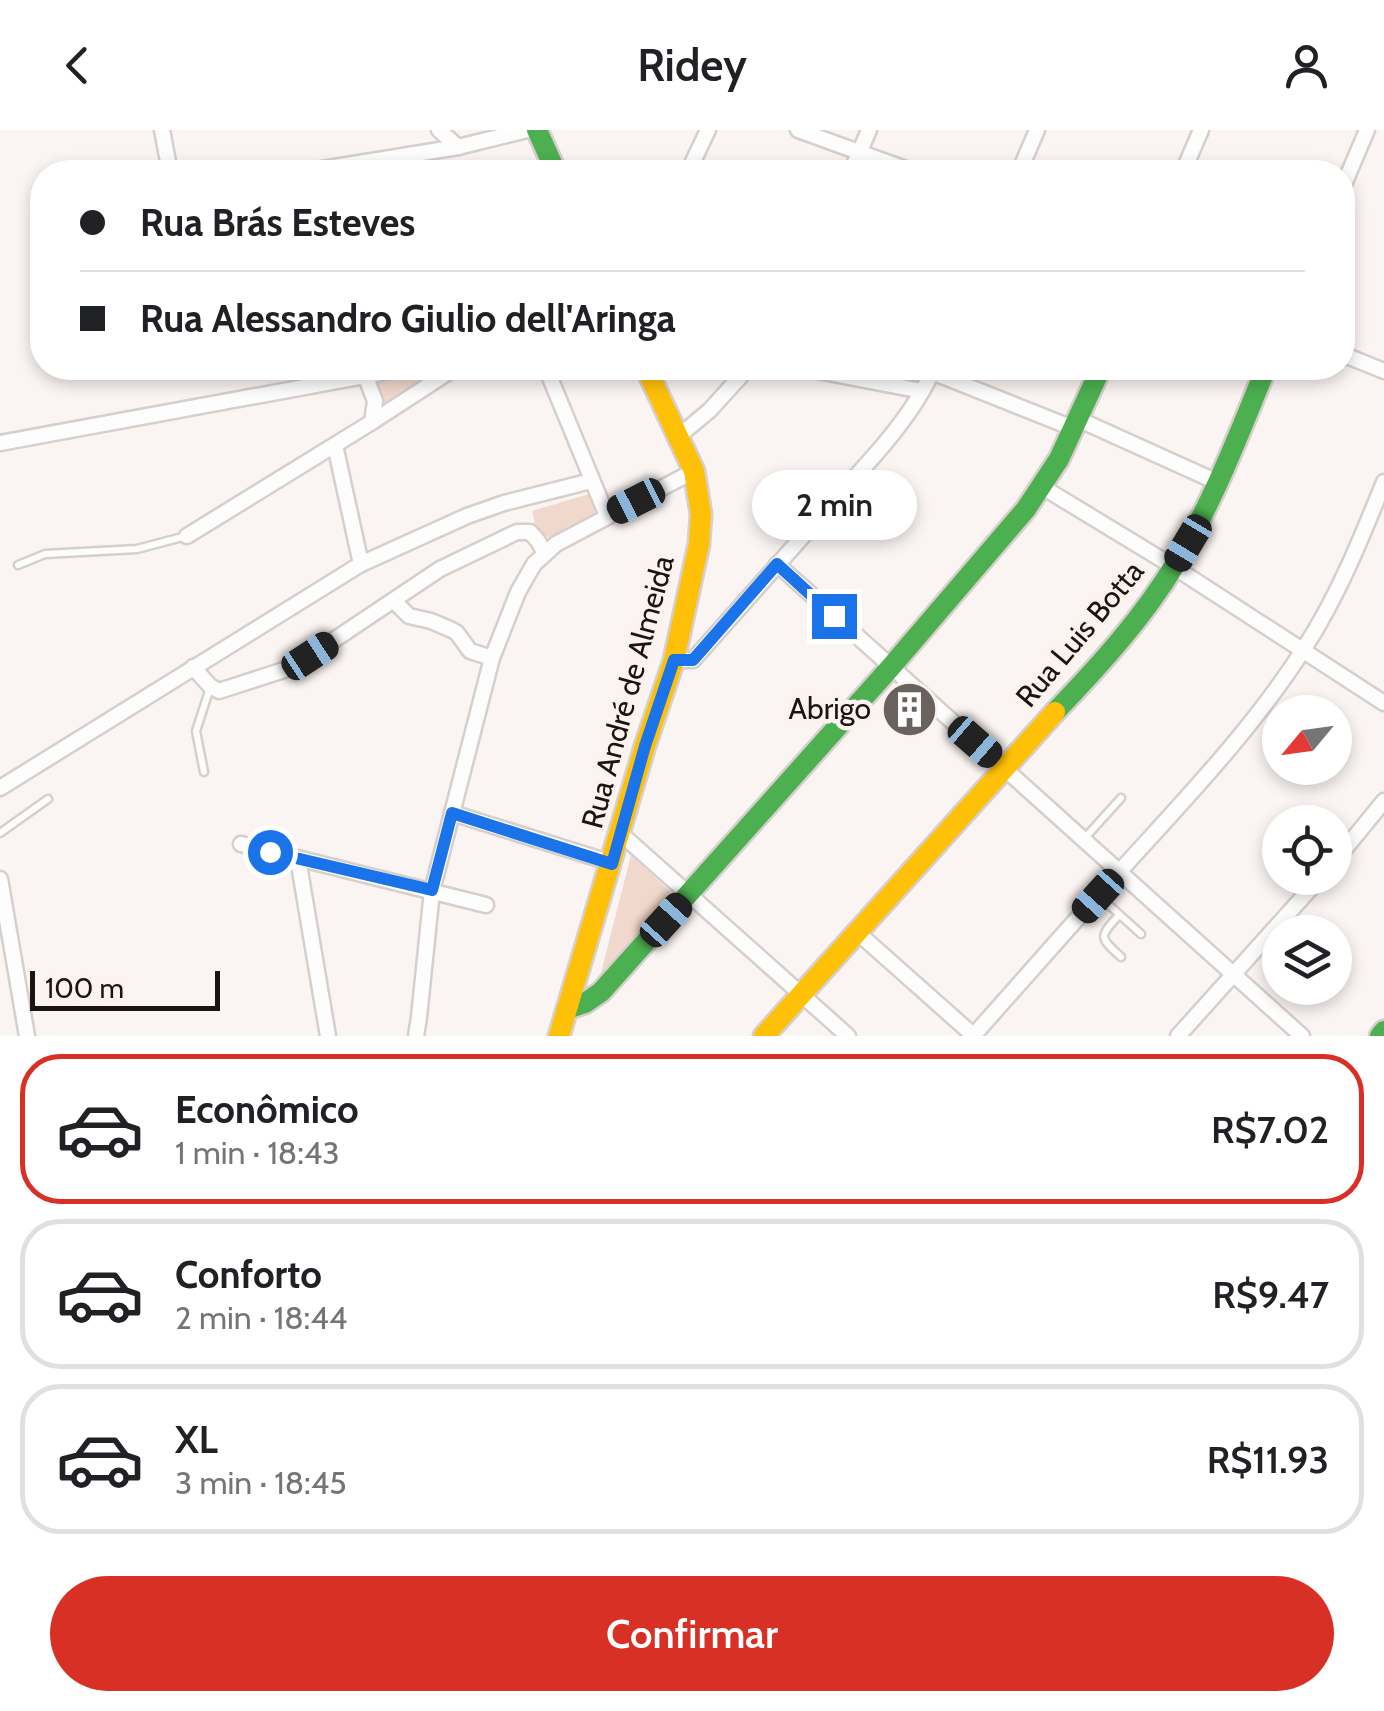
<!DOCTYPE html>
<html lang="pt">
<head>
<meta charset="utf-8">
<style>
	:root { --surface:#fff; --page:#f2f2f2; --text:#202124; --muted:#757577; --line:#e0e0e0; --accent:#d93025 }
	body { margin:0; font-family:Cabin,sans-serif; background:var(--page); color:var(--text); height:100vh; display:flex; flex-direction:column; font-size:38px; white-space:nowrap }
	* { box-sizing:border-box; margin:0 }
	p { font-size:32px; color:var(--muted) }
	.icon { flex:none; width:55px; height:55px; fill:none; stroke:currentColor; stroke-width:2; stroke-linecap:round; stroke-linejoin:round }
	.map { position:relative; height:906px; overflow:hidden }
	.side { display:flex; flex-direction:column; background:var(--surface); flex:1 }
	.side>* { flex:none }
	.hud { position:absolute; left:30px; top:30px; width:1325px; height:220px; border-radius:40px; box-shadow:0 5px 15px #0003; display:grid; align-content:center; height:220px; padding:0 50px; background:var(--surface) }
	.needle { width:65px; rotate:241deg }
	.fabs { position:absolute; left:1262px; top:565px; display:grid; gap:20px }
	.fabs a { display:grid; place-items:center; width:90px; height:90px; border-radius:50%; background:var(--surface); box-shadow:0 5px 15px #0003; font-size:50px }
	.scale { position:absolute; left:30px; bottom:25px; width:190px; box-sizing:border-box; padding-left:10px; border:5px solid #1c1410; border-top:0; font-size:28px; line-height:35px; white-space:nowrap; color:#1c1410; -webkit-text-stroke:8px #fdf3ee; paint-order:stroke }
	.end { position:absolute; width:45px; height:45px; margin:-22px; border:12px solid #1a73e8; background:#fff; box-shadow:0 0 0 5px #fff }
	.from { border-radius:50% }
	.bubble { position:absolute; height:70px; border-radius:35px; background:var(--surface); box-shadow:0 5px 15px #0003; font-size:32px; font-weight:600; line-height:70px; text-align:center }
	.car { position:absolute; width:30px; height:60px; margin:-30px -15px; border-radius:12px; box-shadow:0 0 8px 2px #0007; background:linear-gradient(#222 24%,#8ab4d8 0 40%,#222 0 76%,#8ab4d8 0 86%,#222 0) }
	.hud b { display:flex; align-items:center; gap:35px; height:95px; font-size:38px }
	.hud b+b { border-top:2px solid var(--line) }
	.hud i { width:25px; height:25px; background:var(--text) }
	ul { padding:18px 0 0; list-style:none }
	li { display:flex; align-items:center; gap:30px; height:150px; margin:0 20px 15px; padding:0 30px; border:5px solid var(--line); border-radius:40px }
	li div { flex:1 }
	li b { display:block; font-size:38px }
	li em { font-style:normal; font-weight:600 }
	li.selected { border-color:var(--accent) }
	li>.icon { width:90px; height:90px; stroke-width:1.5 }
	.primary-button { display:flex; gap:20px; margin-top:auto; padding:20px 50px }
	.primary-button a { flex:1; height:115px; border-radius:60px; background:var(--accent); color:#fff; font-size:40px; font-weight:600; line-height:115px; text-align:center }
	header { display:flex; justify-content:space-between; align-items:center; height:130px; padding:0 50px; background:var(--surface); font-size:45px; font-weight:600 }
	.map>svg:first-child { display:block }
	.green { fill:#f1d8cc }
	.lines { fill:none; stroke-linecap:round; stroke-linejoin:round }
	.lane-casing { stroke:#d6cfcc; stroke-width:11 }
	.street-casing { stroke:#d6cfcc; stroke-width:19 }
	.fast-casing { stroke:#d6cfcc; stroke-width:25 }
	.slow-casing { stroke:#d6cfcc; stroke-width:25 }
	.lane { stroke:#fefdfd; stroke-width:6 }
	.street { stroke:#fefdfd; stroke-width:14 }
	.fast { stroke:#4caf50; stroke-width:20 }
	.slow { stroke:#ffc107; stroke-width:20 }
	.route { stroke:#1a73e8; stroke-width:12 }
	.labels { text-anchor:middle; stroke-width:9; stroke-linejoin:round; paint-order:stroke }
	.street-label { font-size:30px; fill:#1c1410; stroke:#fdf3ee }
	.poi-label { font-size:30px; fill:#1c1410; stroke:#fdf3ee; text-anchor:end }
</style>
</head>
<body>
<header><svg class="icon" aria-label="back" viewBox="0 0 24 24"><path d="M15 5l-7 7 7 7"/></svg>Ridey<svg class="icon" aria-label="person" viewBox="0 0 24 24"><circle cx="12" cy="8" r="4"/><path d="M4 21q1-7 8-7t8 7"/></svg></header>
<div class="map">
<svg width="1384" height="906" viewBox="0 0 1384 906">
	<rect width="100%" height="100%" fill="#faf4f2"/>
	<g class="green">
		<polygon points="442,238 449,238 381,282 381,266 370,251"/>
		<polygon points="589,364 597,389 554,412 536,398 532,381"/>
		<polygon points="631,725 677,768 649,799 600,847"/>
	</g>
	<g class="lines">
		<defs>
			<g id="lane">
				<polyline points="18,435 45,424 137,419 186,406"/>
				<polyline points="204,642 196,601 210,558"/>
				<polyline points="0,703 48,669"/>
				<polyline points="1084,709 1121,668"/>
				<polyline points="1099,766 1141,804"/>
				<path d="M1119,785C1099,807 1099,807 1121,827"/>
			</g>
			<g id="street">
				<polyline points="162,0 170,42"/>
				<polyline points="439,0 458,17"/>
				<polyline points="798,0 914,42"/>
				<polyline points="304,42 458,17 527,0"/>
				<polyline points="688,42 708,0"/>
				<polyline points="851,42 869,0"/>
				<polyline points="1019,42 1037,0"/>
				<polyline points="1183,42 1201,0"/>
				<polyline points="1342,59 1367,0"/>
				<polyline points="1342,224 1384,241"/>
				<polyline points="546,238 607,386"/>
				<polyline points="802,238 922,261"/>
				<polyline points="932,242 1075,299"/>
				<polyline points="365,245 375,271 372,292"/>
				<polyline points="1080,290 1217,352"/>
				<polyline points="679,306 710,280 748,238"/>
				<polyline points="0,313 408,238"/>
				<polyline points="335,315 361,434"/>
				<polyline points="1044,358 1174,437 1384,573"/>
				<polyline points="187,406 372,292 455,238"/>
				<polyline points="777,434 1302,906"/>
				<polyline points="394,471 409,486 431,491 452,500 457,503 470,521 492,528"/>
				<path d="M674,530H693L874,326C897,300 920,270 934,238"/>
				<polyline points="193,537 210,556 219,561 284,540 310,526 440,439 517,402 530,402 538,411 545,424"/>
				<polyline points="0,658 361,434 467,386 504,373 591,351"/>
				<polyline points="452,683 612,733"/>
				<polyline points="620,703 848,906"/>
				<polyline points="241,714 486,775"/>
				<polyline points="298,729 328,906"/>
				<polyline points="1335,731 1384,671"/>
				<polyline points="0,749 27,906"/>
				<polyline points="857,802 973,905"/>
				<polyline points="416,906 419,887 432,761 492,528 518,462 534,434 556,414 694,341"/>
				<path d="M973,906C1022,851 1071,795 1120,741C1185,669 1253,599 1305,517C1338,466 1361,409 1384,352"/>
				<polyline points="1178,906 1320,748"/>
			</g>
			<g id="fast">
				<polyline points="537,0 556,42"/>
				<path d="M1055,582C1099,536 1143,488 1176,433C1213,372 1239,304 1266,238"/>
				<polyline points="567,879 585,873 601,862 890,538 1026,379 1059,329 1101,238"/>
				<polyline points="1380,906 1384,901"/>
			</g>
			<g id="slow">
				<polyline points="559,906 645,616 674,530 699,414 701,384 694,341 646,238"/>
				<polyline points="764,906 1055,582"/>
			</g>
		</defs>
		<use href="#lane" class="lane-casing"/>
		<use href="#street" class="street-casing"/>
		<use href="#fast" class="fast-casing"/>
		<use href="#slow" class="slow-casing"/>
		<use href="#lane" class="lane"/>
		<use href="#street" class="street"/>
		<use href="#fast" class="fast"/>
		<use href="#slow" class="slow"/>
	</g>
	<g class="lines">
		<polyline class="route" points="270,722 432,760 452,683 612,734 645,616 674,530 693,530 777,434 834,486"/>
	</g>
	<defs>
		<symbol id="building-disc" viewBox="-11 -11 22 22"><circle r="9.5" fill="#6a625f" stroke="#fdf3ee"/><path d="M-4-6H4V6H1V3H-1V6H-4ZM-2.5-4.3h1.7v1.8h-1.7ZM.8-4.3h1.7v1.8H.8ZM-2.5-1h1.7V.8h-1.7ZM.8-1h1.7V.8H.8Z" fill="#fff"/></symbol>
	</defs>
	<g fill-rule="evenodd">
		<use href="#building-disc" x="878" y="548" width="63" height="63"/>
	</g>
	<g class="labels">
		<g class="street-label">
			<text transform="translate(1080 504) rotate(-50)" y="10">Rua Luis Botta</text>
			<text transform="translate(628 562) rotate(-75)" y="10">Rua André de Almeida</text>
		</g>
		<g class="poi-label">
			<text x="871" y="589">Abrigo</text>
		</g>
	</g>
</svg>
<div class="fabs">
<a><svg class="needle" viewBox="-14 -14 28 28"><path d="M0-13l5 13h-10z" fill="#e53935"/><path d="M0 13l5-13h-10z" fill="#757577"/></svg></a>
<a><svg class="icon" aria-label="locate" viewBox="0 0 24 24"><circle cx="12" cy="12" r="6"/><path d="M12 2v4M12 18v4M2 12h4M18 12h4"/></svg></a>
<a><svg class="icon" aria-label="layers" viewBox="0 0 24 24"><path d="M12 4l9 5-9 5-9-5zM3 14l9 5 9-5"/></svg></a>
</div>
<div class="scale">100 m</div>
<i class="end from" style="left:270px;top:722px"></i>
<i class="end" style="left:834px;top:486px"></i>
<div class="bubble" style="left:752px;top:340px;width:165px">2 min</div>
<i class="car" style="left:636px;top:371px;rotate:243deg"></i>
<i class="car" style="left:1188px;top:413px;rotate:211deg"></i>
<i class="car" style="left:310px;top:526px;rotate:57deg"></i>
<i class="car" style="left:975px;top:612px;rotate:131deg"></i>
<i class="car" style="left:1098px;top:766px;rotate:222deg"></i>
<i class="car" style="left:666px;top:790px;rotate:42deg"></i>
<div class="hud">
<b><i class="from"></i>Rua Brás Esteves</b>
<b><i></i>Rua Alessandro Giulio dell'Aringa</b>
</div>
</div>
<section class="side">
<ul>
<li class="selected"><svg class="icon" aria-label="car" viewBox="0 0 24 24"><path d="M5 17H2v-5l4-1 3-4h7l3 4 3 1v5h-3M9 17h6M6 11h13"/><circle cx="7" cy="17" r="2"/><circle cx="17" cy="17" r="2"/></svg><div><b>Econômico</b><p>1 min · 18:43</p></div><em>R$7.02</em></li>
<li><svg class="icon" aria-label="car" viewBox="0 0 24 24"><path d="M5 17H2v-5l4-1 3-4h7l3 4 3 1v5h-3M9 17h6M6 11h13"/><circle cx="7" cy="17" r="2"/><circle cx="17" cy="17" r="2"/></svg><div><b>Conforto</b><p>2 min · 18:44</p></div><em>R$9.47</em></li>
<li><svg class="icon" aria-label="car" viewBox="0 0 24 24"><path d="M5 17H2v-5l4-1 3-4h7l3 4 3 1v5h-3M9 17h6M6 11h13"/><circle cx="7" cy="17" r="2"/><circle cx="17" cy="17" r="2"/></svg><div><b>XL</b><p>3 min · 18:45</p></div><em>R$11.93</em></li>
</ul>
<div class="primary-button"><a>Confirmar</a></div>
</section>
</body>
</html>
